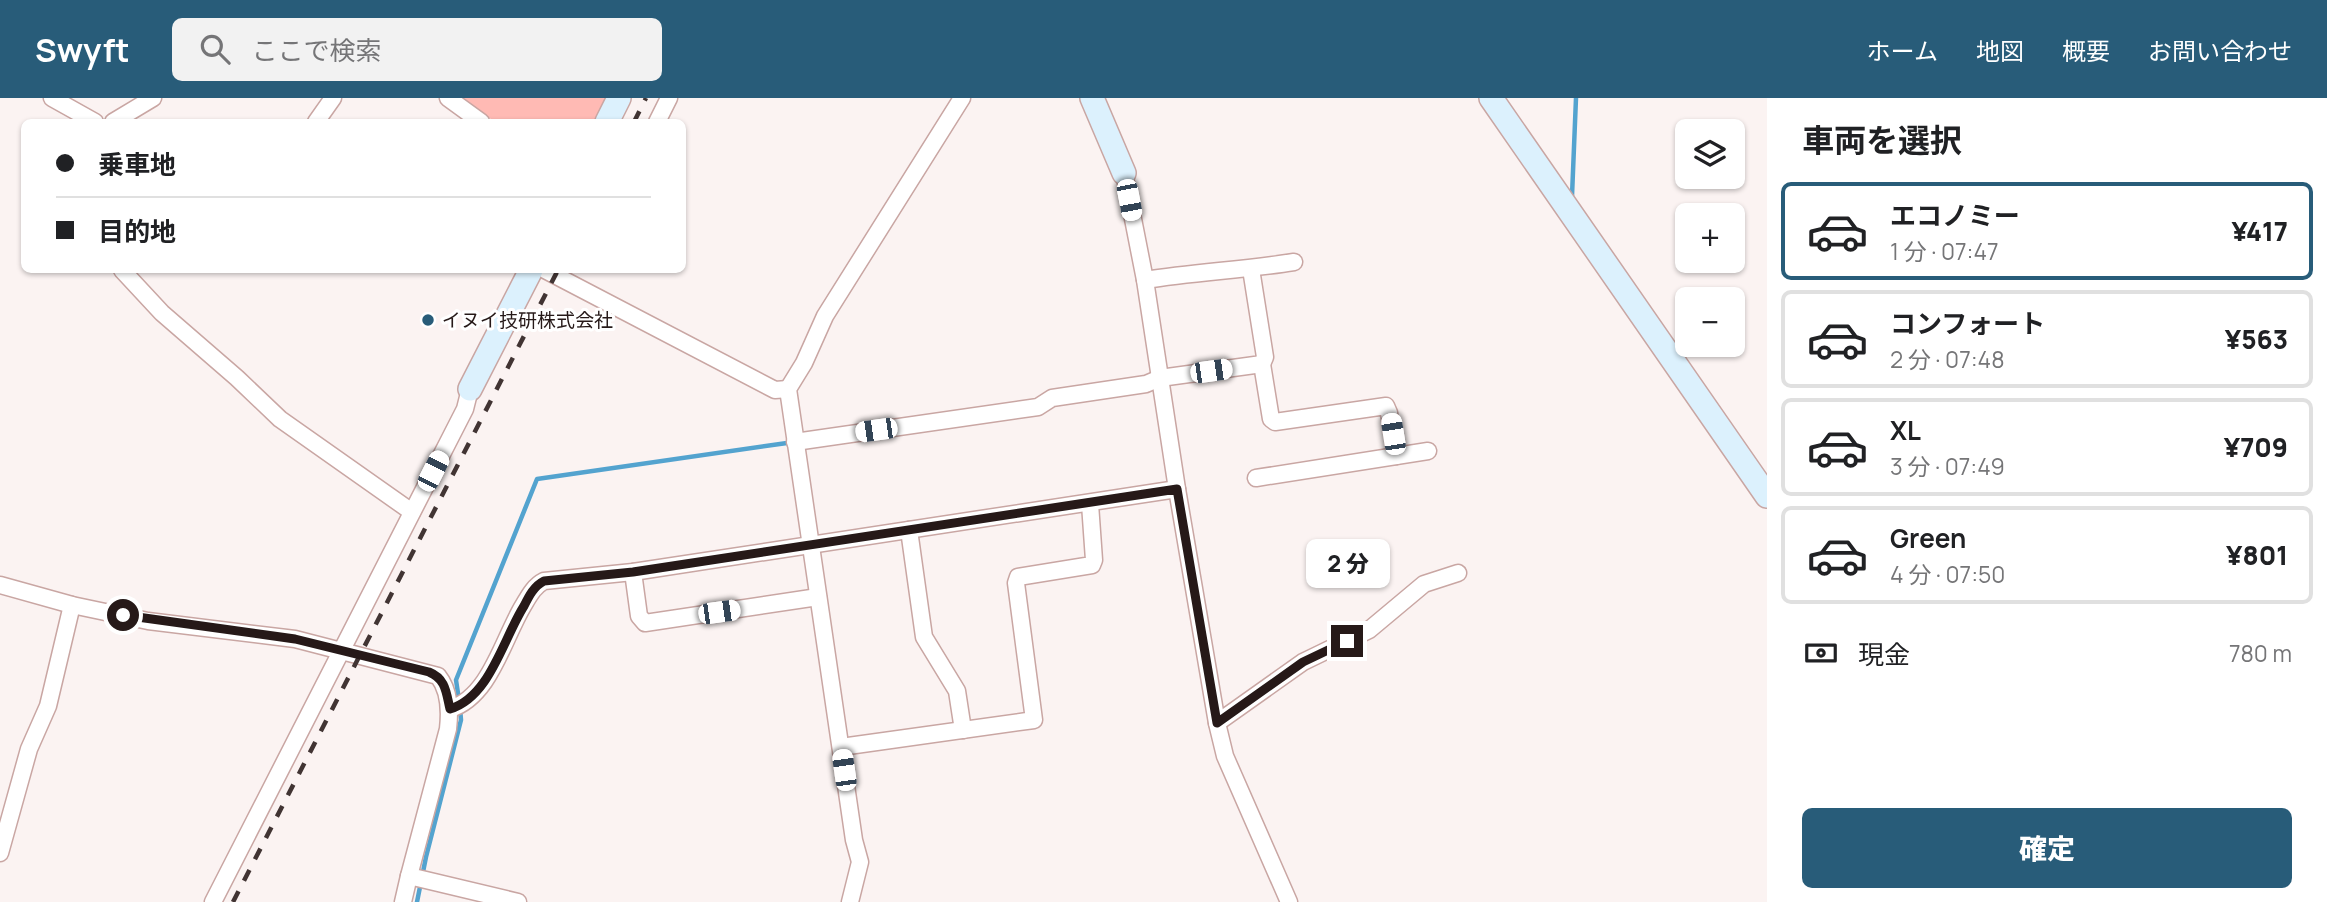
<!DOCTYPE html>
<html lang="ja">
<head>
<meta charset="utf-8">
<style>
	:root { --surface:#fff; --page:#f2f2f2; --text:#202124; --muted:#757577; --line:#e0e0e0; --accent:#285c79 }
	body { margin:0; font-family:Manrope,"Noto Sans JP",sans-serif; background:var(--page); color:var(--text); height:100vh; display:flex; flex-direction:column; font-size:26px; white-space:nowrap }
	* { box-sizing:border-box; margin:0 }
	p { font-size:23px; color:var(--muted) }
	.icon { flex:none; width:38px; height:38px; fill:none; stroke:currentColor; stroke-width:2; stroke-linecap:round; stroke-linejoin:round }
	.map { position:relative; flex:1; overflow:hidden }
	.side { display:flex; flex-direction:column; background:var(--surface); width:560px }
	.side>* { flex:none }
	.banner { position:absolute; left:21px; top:21px; width:665px; height:154px; border-radius:10px; box-shadow:0 2px 5px #0004; display:grid; align-content:center; height:154px; padding:0 35px; background:var(--surface) }
	.buttons { position:absolute; left:1675px; top:21px; display:grid; gap:14px }
	.buttons a { display:grid; place-items:center; width:70px; height:70px; border-radius:10px; background:var(--surface); box-shadow:0 2px 5px #0004; font-size:35px }
	.end { position:absolute; width:32px; height:32px; margin:-16px; border:9px solid #261918; background:#fff; box-shadow:0 0 0 4px #fff }
	.from { border-radius:50% }
	.bubble { position:absolute; height:49px; border-radius:10px; background:var(--surface); box-shadow:0 2px 5px #0004; font-size:23px; font-weight:800; line-height:49px; text-align:center }
	.car { position:absolute; width:21px; height:42px; margin:-21px -10px; border-radius:9px; box-shadow:0 0 5px 2px #0007; background:linear-gradient(#fff 24%,#345 0 40%,#fff 0 76%,#345 0 86%,#fff 0) }
	.banner b { display:flex; align-items:center; gap:24px; height:66px; font-size:26px }
	.banner b+b { border-top:2px solid var(--line) }
	.banner i { width:18px; height:18px; background:var(--text) }
	ul { padding:0; list-style:none }
	li { display:flex; align-items:center; gap:21px; height:98px; margin:0 14px 10px; padding:0 21px; border:4px solid var(--line); border-radius:10px }
	li div { flex:1 }
	li b { display:block; font-size:26px }
	li em { font-style:normal; font-weight:800 }
	li.selected { border-color:var(--accent) }
	li>.icon { width:63px; height:63px; stroke-width:1.5 }
	h2 { padding:0 35px; font-size:32px; line-height:84px }
	.pay { display:flex; align-items:center; gap:18px; height:77px; padding:0 35px; font-size:26px }
	.pay p { margin-inline-start:auto }
	.button { display:flex; gap:14px; margin-top:auto; padding:14px 35px }
	.button a { flex:1; height:80px; border-radius:10px; background:var(--accent); color:#fff; font-size:28px; font-weight:800; line-height:80px; text-align:center }
	header { display:flex; align-items:center; gap:42px; box-sizing:border-box; height:98px; padding:0 35px; background:var(--accent); color:#fff }
	header strong { font-size:33px }
	nav { display:flex; gap:38px; margin-inline-start:auto; font-size:24px }
	.search { width:490px; height:63px; background:var(--page); display:flex; align-items:center; gap:18px; box-sizing:border-box; padding:0 24px; border-radius:10px; color:var(--muted); font-size:26px }
	main { display:flex; flex:1; min-height:0 }
	.map>svg:first-child { display:block }
	.green { fill:#ffbab4 }
	.lines { fill:none; stroke-linecap:round; stroke-linejoin:round }
	.stream { stroke:#53a3cf; stroke-width:4.5 }
	.street-casing { stroke:#c9a6a3; stroke-width:19 }
	.secondary-casing { stroke:#c9a6a3; stroke-width:26 }
	.street { stroke:#fff; stroke-width:16 }
	.secondary { stroke:#dcf1fd; stroke-width:23 }
	.rail { stroke:#413433; stroke-width:4.5; stroke-dasharray:12 12; stroke-linecap:butt }
	.route { stroke:#261918; stroke-width:9 }
	.poi-dot { fill:#285c79; stroke:#fff; stroke-width:2.5 }
	.labels { text-anchor:middle; stroke-width:6; stroke-linejoin:round; paint-order:stroke }
	.poi-label { font-size:19px; fill:#261918; stroke:#fff; text-anchor:start }
</style>
</head>
<body>
<header>
<strong>Swyft</strong>
<div class="search"><svg class="icon" aria-label="search" viewBox="0 0 24 24"><circle cx="10" cy="10" r="6"/><path d="M15 15l6 6"/></svg>ここで検索</div>
<nav><a>ホーム</a><a>地図</a><a>概要</a><a>お問い合わせ</a></nav>
</header>
<main>
<div class="map">
<svg width="1767" height="804" viewBox="0 0 1767 804">
	<rect width="100%" height="100%" fill="#fbf3f2"/>
	<polygon class="green" points="462,0 608,0 596,24 495,24"/>
	<g class="lines">
		<g class="stream">
			<polyline points="1572,98 1576,0"/>
			<polyline points="459,602 456,582 537,381 787,345"/>
			<polyline points="417,804 426,759 461,622 460,610"/>
		</g>
		<defs>
			<g id="street">
				<polyline points="52,0 95,24"/>
				<polyline points="448,0 481,24"/>
				<polyline points="113,24 153,0"/>
				<polyline points="316,24 333,0"/>
				<polyline points="657,24 669,0"/>
				<polyline points="1124,75 1145,182 1177,391 1217,625 1225,658 1289,804"/>
				<polyline points="122,172 162,215 237,280 280,321 412,414"/>
				<polyline points="545,172 775,292 788,291"/>
				<path d="M1145,182C1195,174 1244,172 1294,164"/>
				<polyline points="1262,266 1271,321 1275,324 1386,308 1389,315 1396,358"/>
				<polyline points="795,344 1038,309 1052,300 1146,286 1160,280 1262,266 1265,259 1251,171"/>
				<polyline points="1256,380 1428,353"/>
				<polyline points="909,432 924,539 957,593 963,632"/>
				<polyline points="633,474 639,518 645,525 818,499"/>
				<path d="M0,487L72,507L148,523L295,541L438,578C450,593 450,613 448,631L409,778L518,804"/>
				<path d="M450,611C490,599 503,541 523,508C529,498 534,488 544,483L633,474L1177,391"/>
				<polyline points="1217,625 1303,564 1369,532 1424,486 1458,475"/>
				<polyline points="841,649 1034,622 1016,485 1018,479 1092,467 1094,462 1090,406"/>
				<polyline points="0,755 29,651 48,608 72,507"/>
				<polyline points="213,804 465,311 470,291"/>
				<polyline points="403,804 409,778"/>
				<polyline points="850,804 860,764 854,742 788,291 804,265 825,218 962,0"/>
			</g>
			<g id="secondary">
				<polyline points="1092,0 1124,75"/>
				<polyline points="1491,0 1767,398"/>
				<polyline points="607,24 619,0"/>
				<polyline points="470,291 531,172"/>
			</g>
		</defs>
		<use href="#street" class="street-casing"/>
		<use href="#secondary" class="secondary-casing"/>
		<use href="#street" class="street"/>
		<use href="#secondary" class="secondary"/>
		<g class="rail">
			<polyline points="634,24 646,0"/>
			<polyline points="233,804 558,172"/>
		</g>
	</g>
	<g class="lines">
		<path class="route" d="M123,517L295,541L429,574C446,581 446,594 450,611C490,599 503,541 524,508C529,498 534,488 544,483L633,474L1177,391L1217,625L1303,564L1347,543"/>
	</g>
	<circle class="poi-dot" cx="428" cy="222" r="7"/>
	<g class="labels">
		<g class="poi-label">
			<text x="442" y="229">イヌイ技研株式会社</text>
		</g>
	</g>
</svg>
<div class="buttons">
<a><svg class="icon" aria-label="layers" viewBox="0 0 24 24"><path d="M12 4l9 5-9 5-9-5zM3 14l9 5 9-5"/></svg></a>
<a>+</a>
<a>−</a>
</div>
<i class="end from" style="left:123px;top:517px"></i>
<i class="end" style="left:1347px;top:543px"></i>
<div class="bubble" style="left:1306px;top:441px;width:84px">2 分</div>
<i class="car" style="left:1129px;top:102px;rotate:169deg"></i>
<i class="car" style="left:1211px;top:273px;rotate:82deg"></i>
<i class="car" style="left:876px;top:332px;rotate:262deg"></i>
<i class="car" style="left:1393px;top:336px;rotate:351deg"></i>
<i class="car" style="left:433px;top:373px;rotate:27deg"></i>
<i class="car" style="left:719px;top:514px;rotate:82deg"></i>
<i class="car" style="left:844px;top:672px;rotate:352deg"></i>
<div class="banner">
<b><i class="from"></i>乗車地</b>
<b><i></i>目的地</b>
</div>
</div>
<section class="side">
<h2>車両を選択</h2>
<ul>
<li class="selected"><svg class="icon" aria-label="car" viewBox="0 0 24 24"><path d="M5 17H2v-5l4-1 3-4h7l3 4 3 1v5h-3M9 17h6M6 11h13"/><circle cx="7" cy="17" r="2"/><circle cx="17" cy="17" r="2"/></svg><div><b>エコノミー</b><p>1 分 · 07:47</p></div><em>¥417</em></li>
<li><svg class="icon" aria-label="car" viewBox="0 0 24 24"><path d="M5 17H2v-5l4-1 3-4h7l3 4 3 1v5h-3M9 17h6M6 11h13"/><circle cx="7" cy="17" r="2"/><circle cx="17" cy="17" r="2"/></svg><div><b>コンフォート</b><p>2 分 · 07:48</p></div><em>¥563</em></li>
<li><svg class="icon" aria-label="car" viewBox="0 0 24 24"><path d="M5 17H2v-5l4-1 3-4h7l3 4 3 1v5h-3M9 17h6M6 11h13"/><circle cx="7" cy="17" r="2"/><circle cx="17" cy="17" r="2"/></svg><div><b>XL</b><p>3 分 · 07:49</p></div><em>¥709</em></li>
<li><svg class="icon" aria-label="car" viewBox="0 0 24 24"><path d="M5 17H2v-5l4-1 3-4h7l3 4 3 1v5h-3M9 17h6M6 11h13"/><circle cx="7" cy="17" r="2"/><circle cx="17" cy="17" r="2"/></svg><div><b>Green</b><p>4 分 · 07:50</p></div><em>¥801</em></li>
</ul>
<div class="pay"><svg class="icon" aria-label="cash" viewBox="0 0 24 24"><path d="M3 7h18v10H3z"/><circle cx="12" cy="12" r="2"/></svg>現金<p>780 m</p></div>
<div class="button"><a>確定</a></div>
</section>
</main>
</body>
</html>
